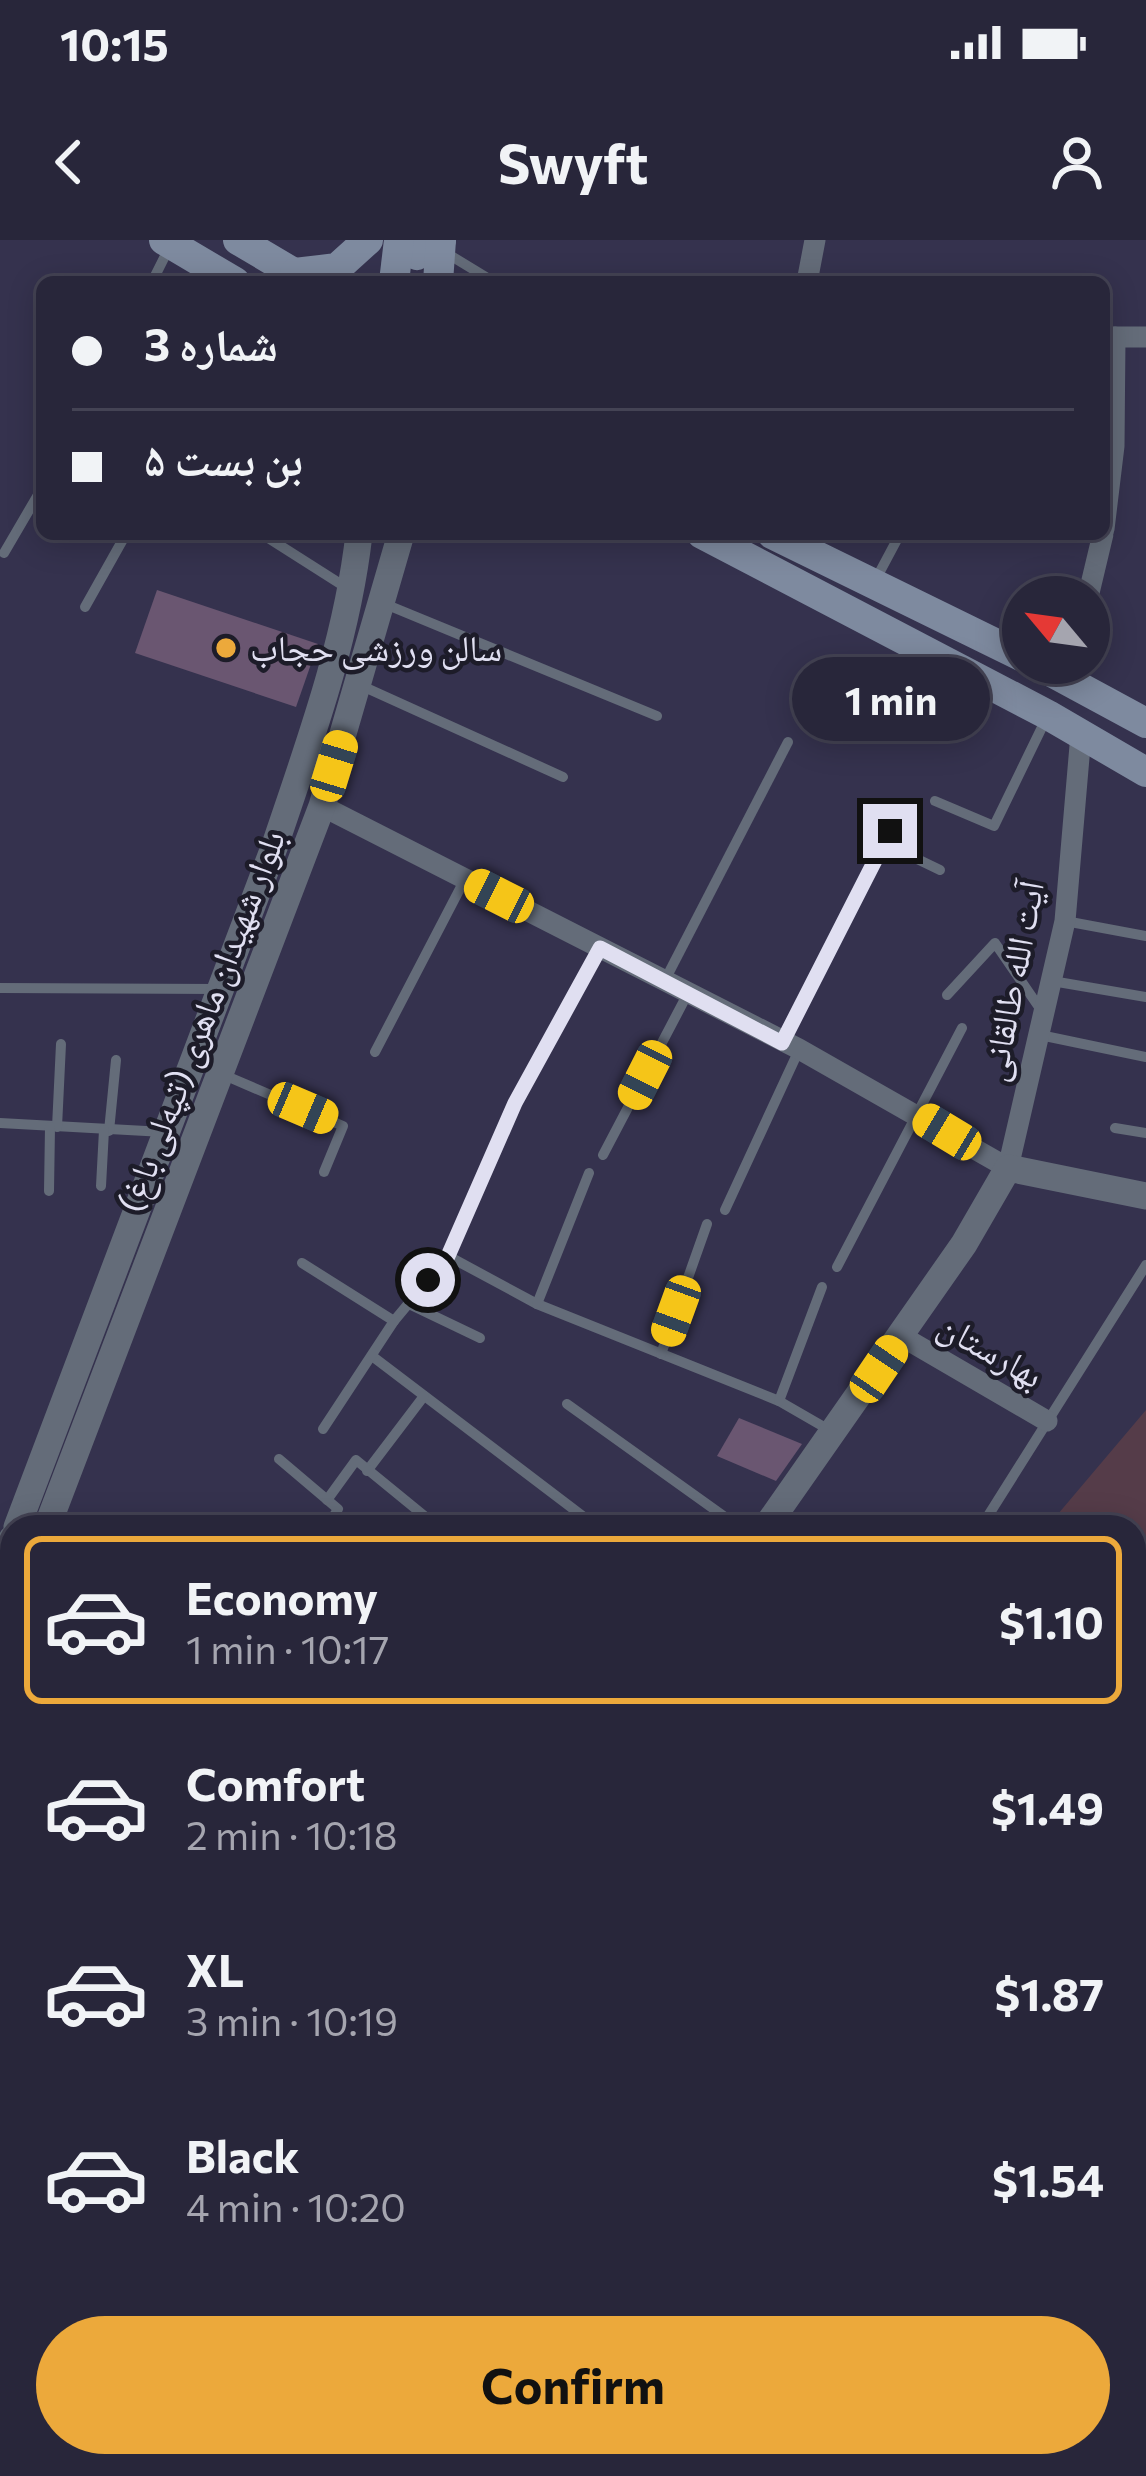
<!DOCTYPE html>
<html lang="en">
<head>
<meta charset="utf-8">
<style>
	:root { --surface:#28263a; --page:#343245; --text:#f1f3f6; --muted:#a5a5af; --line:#444354; --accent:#eca93b }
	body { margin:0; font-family:Commissioner,"Noto Naskh Arabic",sans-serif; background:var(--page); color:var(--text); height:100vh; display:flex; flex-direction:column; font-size:45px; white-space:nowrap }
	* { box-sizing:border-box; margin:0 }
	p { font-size:39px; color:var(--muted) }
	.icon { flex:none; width:66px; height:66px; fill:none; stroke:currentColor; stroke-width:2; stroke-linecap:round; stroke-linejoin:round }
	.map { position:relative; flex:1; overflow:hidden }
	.drawer { position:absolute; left:0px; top:1275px; width:1146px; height:963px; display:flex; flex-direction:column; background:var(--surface); border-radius:36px 36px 0 0; box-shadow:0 6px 30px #0003,0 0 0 3px var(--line) }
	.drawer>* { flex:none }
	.banner { position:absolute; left:36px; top:36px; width:1074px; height:264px; border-radius:18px; box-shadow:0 6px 30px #0003,0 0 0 3px var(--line); display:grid; align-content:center; height:264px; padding:0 36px; background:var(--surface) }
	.needle { width:78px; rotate:299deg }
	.buttons { position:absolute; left:1002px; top:336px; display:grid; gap:24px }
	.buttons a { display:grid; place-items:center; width:108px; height:108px; border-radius:50%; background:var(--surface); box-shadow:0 6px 30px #0003,0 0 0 3px var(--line); font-size:60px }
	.end { position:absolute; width:54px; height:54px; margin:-27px; border:15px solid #e0dff1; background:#111; box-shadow:0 0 0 6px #111 }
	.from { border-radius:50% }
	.bubble { position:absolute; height:84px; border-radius:42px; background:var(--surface); box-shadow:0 6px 30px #0003,0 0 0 3px var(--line); font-size:39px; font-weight:700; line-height:84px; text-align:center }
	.car { position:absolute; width:36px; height:72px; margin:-36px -18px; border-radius:15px; box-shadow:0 0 9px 3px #0007; background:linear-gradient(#f5c518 24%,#345 0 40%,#f5c518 0 76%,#345 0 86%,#f5c518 0) }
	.banner b { display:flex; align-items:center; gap:42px; height:114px; font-size:45px }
	.banner b+b { border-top:3px solid var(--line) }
	.banner i { width:30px; height:30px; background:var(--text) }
	ul { padding:21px 0 0; list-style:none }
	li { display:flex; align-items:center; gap:36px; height:168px; margin:0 24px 18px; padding:0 12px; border:6px solid transparent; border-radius:18px }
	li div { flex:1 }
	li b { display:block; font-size:45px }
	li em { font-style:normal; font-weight:700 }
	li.current { border-color:var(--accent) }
	li>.icon { width:108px; height:108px; stroke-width:1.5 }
	.cta { display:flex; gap:24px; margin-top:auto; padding:24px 36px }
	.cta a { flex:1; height:138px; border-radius:72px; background:var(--accent); color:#111; font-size:48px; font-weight:700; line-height:138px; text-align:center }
	.status { display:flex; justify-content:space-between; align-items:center; height:84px; padding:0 60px; background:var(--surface); direction:ltr }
	.status svg { height:33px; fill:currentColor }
	header { display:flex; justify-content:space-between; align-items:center; height:156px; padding:0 36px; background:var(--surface); font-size:54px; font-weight:700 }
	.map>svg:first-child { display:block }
	.green { fill:#553c49 }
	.building { fill:#6a5671 }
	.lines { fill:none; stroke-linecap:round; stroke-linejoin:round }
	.service { stroke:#646c79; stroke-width:10 }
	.minor { stroke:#646c79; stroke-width:21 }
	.tertiary { stroke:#646c79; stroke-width:27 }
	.secondary { stroke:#7e8a9f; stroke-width:30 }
	.route { stroke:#e0dff1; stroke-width:15 }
	.poi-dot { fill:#eca93b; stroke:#1d1c29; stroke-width:4.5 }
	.labels { text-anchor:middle; stroke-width:9; stroke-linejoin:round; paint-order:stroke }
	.poi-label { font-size:36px; fill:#e0dff1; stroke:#1d1c29; text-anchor:start }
	.street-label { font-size:36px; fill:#e0dff1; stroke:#1d1c29 }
</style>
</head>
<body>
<div class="status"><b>10:15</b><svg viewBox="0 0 49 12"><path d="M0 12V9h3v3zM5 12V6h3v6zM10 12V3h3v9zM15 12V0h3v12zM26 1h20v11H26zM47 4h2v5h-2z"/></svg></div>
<header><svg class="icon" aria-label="back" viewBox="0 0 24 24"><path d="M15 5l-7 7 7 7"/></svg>Swyft<svg class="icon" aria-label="person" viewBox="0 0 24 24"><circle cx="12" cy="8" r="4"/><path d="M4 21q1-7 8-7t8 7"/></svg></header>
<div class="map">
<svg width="1146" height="2236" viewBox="0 0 1146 2236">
	<rect width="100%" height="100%" fill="#35324e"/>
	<polygon class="green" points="1146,1170 1146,1428 1134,1419 1134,1287 1047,1287"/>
	<g class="building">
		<polygon points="157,350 318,404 296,467 135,413"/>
		<polygon points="739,1178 802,1204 776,1241 717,1216"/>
	</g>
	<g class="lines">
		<g class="service">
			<polyline points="443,11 494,42"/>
			<polyline points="152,42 169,8"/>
			<polyline points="262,294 350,350"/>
			<polyline points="4,313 42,248"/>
			<polyline points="876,339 900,294"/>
			<polyline points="385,364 657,476"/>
			<polyline points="85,367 126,294"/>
			<polyline points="362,446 563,537"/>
			<polyline points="935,561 994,586 1046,479"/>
			<polyline points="884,603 940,630"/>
			<polyline points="1065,681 1146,696"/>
			<polyline points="1052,741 1146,757"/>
			<polyline points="664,742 788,502"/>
			<polyline points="0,748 219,749"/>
			<polyline points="947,755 995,703 1041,770"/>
			<polyline points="1040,795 1146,817"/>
			<polyline points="783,800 890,591"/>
			<polyline points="375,812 465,639"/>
			<polyline points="224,835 343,886 324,932"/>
			<polyline points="0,883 164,892"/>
			<polyline points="57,887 61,804"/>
			<polyline points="1115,888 1146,893"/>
			<polyline points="109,891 116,820"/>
			<polyline points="603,915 687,755"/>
			<polyline points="101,946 104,890"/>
			<polyline points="49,951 50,887"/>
			<polyline points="725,970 799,810"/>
			<polyline points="448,1016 537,1064 779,1161 831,1191"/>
			<polyline points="302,1023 394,1081"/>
			<polyline points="837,1027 962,788"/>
			<polyline points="409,1064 480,1098"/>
			<polyline points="537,1064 589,933"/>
			<polyline points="661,1114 707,984"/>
			<polyline points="372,1116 597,1287"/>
			<polyline points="779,1161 822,1047"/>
			<polyline points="567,1164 739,1287"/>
			<polyline points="323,1189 394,1081 448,1016 515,863 600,708"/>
			<polyline points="279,1219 338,1269 327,1287"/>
			<polyline points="367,1231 424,1156"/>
			<polyline points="327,1260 356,1220 438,1287"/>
			<polyline points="981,1287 1146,1025"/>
			<polyline points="1134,1485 1146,1493"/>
			<polyline points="0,1595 12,1598"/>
			<polyline points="0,1814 12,1815"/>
			<polyline points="0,1961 12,1969"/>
			<polyline points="366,2226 366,2229"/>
		</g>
		<g class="minor">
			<polyline points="807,42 815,0"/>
			<polyline points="1105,97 1146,97"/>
			<polyline points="1104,289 1114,206 1115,97"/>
			<polyline points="1088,357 1103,294"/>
			<polyline points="322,566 799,809 1008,928 1065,681 1081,494"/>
			<polyline points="901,1096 1047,1181"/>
			<polyline points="1134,1579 1146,1588"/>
			<polyline points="0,1735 12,1736"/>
			<polyline points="697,2226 702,2236"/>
		</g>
		<g class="tertiary">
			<path d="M17,1287L275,605C309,504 347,401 359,294"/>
			<polyline points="47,1287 322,566 401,294"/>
			<polyline points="766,1287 964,1004 1008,928 1146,956"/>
			<polyline points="0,1322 12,1299"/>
			<polyline points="0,1361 12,1365"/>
			<polyline points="0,1447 12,1453"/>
			<polyline points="1134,2018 1146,1999"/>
			<polyline points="1134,2207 1146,2225"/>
			<polyline points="1112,2226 1119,2236"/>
			<polyline points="992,2236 999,2226"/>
		</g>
		<g class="secondary">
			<polyline points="164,0 235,42"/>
			<polyline points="238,0 309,42"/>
			<polyline points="402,0 405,9 417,15 441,0"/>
			<polyline points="295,33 337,28 368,0"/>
			<polyline points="394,42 399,0"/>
			<polyline points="438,42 441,0"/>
			<polyline points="702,294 1048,475 1146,532"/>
			<polyline points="772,294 1023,417"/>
			<polyline points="1035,423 1146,483"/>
		</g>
	</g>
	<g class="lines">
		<polyline class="route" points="428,1040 448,1016 515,863 600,708 782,803 890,591"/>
	</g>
	<circle class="poi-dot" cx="226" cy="408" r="12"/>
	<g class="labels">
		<g class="poi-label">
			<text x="250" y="421">سالن ورزشی حجاب</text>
		</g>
		<g class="street-label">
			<text transform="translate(1012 741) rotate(-79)" y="13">آیت الله طالقانی</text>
			<text transform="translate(201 781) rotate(-69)" y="13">بلوار شهیدان ماهری (تپه‌لی باغ)</text>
			<text transform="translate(991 1110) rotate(30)" y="13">بهارستان</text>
		</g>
	</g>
</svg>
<div class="buttons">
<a><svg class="needle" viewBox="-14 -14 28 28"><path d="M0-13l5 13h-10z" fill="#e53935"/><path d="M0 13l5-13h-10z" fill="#a5a5af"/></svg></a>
</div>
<i class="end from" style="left:428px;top:1040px"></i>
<i class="end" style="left:890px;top:591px"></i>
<div class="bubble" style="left:792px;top:417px;width:198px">1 min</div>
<i class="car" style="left:334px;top:526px;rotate:17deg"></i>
<i class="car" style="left:499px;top:656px;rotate:297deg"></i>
<i class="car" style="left:645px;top:835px;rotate:207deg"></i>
<i class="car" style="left:303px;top:868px;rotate:113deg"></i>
<i class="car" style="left:947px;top:892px;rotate:301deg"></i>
<i class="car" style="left:676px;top:1071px;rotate:200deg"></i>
<i class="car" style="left:879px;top:1129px;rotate:34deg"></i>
<div class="banner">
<b><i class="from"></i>شماره 3</b>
<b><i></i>بن بست ۵</b>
</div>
<section class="drawer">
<ul>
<li class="current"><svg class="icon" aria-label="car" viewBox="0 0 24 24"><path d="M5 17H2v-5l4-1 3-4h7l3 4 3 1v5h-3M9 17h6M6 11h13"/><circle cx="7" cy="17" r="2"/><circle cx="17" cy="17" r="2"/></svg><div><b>Economy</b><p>1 min · 10:17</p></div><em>$1.10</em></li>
<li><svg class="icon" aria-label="car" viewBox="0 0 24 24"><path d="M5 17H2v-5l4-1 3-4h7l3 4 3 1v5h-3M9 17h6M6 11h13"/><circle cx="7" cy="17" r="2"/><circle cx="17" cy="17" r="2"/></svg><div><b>Comfort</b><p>2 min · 10:18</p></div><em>$1.49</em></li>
<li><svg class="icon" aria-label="car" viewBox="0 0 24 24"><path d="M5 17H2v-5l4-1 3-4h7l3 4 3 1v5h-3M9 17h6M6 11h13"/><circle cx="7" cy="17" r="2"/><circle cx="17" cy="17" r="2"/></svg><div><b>XL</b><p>3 min · 10:19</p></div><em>$1.87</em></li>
<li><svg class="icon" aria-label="car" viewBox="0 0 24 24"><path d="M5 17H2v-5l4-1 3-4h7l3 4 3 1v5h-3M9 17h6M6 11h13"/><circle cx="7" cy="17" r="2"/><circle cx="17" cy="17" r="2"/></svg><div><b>Black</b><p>4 min · 10:20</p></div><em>$1.54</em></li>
</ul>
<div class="cta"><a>Confirm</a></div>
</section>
</div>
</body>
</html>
